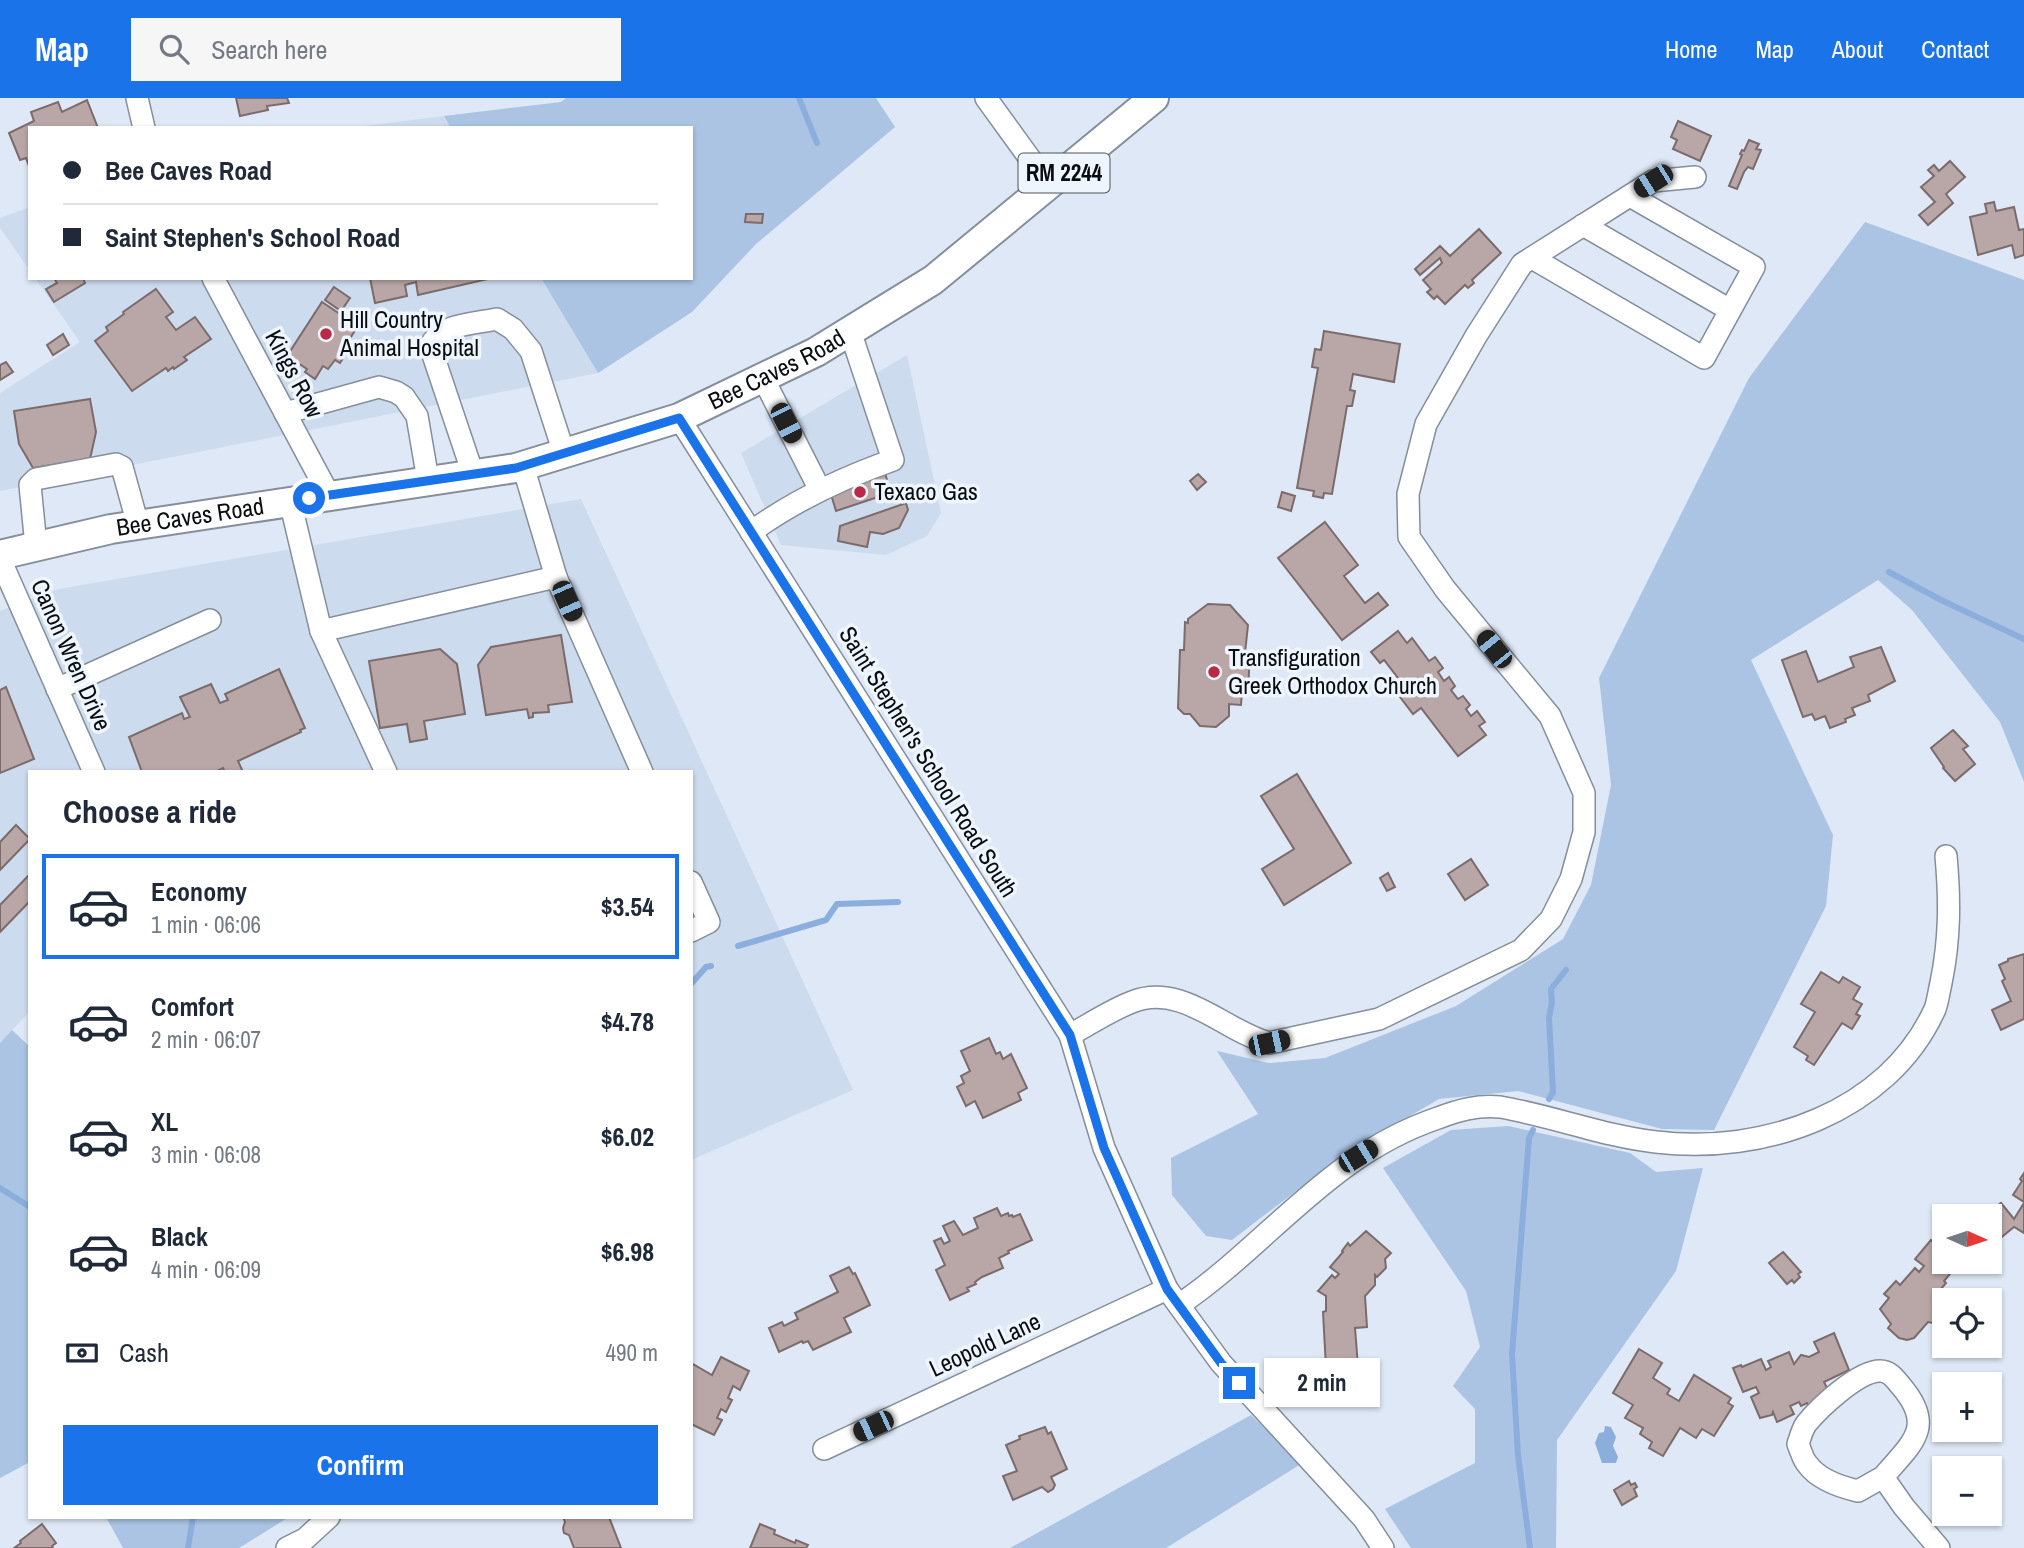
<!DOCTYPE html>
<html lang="en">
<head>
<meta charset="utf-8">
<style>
	:root { --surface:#fff; --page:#f6f6f7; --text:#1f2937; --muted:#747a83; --line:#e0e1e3; --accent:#1a73e8 }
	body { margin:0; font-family:"Archivo Narrow",sans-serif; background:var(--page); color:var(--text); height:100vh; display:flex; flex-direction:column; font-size:26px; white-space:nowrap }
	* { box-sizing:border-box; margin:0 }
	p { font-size:23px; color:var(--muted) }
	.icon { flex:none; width:38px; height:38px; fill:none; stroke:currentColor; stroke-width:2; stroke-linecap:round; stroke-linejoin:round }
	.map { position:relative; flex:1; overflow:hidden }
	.details { position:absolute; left:28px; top:672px; width:665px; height:749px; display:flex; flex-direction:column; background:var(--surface); border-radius:0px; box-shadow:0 2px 5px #0004 }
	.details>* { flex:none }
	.top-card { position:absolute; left:28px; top:28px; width:665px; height:154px; border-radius:0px; box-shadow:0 2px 5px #0004; display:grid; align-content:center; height:154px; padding:0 35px; background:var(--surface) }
	.needle { width:46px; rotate:93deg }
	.fabs { position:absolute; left:1932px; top:1106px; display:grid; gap:14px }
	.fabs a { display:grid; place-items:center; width:70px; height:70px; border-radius:0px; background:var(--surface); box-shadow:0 2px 5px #0004; font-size:35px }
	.end { position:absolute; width:32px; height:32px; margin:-16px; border:9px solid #1a73e8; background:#fff; box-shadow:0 0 0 4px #fff }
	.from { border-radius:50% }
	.bubble { position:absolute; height:49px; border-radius:0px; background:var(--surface); box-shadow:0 2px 5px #0004; font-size:23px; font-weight:800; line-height:49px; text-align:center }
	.car { position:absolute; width:21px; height:42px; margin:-21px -10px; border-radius:9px; box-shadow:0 0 5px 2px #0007; background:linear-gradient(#222 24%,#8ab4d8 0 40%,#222 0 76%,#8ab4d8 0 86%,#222 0) }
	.top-card b { display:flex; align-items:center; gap:24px; height:66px; font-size:26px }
	.top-card b+b { border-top:2px solid var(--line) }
	.top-card i { width:18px; height:18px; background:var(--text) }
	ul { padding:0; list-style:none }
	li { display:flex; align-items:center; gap:21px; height:105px; margin:0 14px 10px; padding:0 21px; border:4px solid transparent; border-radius:0px }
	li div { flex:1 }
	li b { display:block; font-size:26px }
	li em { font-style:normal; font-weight:800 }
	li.current { border-color:var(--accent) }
	li>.icon { width:63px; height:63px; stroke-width:1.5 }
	h2 { padding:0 35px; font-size:32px; line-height:84px }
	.pay { display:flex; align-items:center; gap:18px; height:77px; padding:0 35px; font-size:26px }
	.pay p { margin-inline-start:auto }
	.primary-button { display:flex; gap:14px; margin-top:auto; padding:14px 35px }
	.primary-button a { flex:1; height:80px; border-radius:0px; background:var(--accent); color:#fff; font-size:28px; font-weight:800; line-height:80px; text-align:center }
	header { display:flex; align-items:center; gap:42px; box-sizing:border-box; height:98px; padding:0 35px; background:var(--accent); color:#fff }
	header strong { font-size:33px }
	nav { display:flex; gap:38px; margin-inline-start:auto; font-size:24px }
	.search { width:490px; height:63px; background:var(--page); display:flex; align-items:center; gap:18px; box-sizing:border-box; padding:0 24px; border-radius:0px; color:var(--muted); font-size:26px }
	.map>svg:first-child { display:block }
	.built { fill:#ccdbee }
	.green { fill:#abc4e4 }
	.water { fill:#8baedd }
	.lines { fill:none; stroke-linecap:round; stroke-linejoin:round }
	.stream { stroke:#8baedd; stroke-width:6 }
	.building { fill:#b9a6a6; stroke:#7c6b6b; stroke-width:2 }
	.minor-casing { stroke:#858e9b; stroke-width:24 }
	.major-casing { stroke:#858e9b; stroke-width:32 }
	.minor { stroke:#fff; stroke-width:21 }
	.major { stroke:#fff; stroke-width:28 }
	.route { stroke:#1a73e8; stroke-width:9 }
	.poi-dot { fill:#ba2945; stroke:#eff5fd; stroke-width:2.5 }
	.labels { text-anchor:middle; stroke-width:7; stroke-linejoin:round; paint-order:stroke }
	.shield { fill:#eff5fd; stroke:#4e5358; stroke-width:2 }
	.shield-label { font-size:23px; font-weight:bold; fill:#090d11 }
	.poi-label { font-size:24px; fill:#090d11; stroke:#eff5fd; text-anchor:start }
	.street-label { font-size:24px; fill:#090d11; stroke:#eff5fd }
</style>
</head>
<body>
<header>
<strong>Map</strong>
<div class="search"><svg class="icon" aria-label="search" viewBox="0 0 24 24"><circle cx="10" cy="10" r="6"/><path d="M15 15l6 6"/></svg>Search here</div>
<nav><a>Home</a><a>Map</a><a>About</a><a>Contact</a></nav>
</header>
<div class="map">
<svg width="2024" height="1450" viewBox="0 0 2024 1450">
	<rect width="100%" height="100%" fill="#dee8f6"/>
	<g class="built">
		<polygon points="444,18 451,30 349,30"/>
		<polygon points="30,109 30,173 0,130 0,120"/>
		<polygon points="35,180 541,180 598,275 0,393 0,295 80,244"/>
		<polygon points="907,257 941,415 927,438 886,457 781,447 741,355"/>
		<polygon points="581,401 853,992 691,1062 691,674 30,674 30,913 0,945 0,513 59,491"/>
	</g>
	<g class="green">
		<polygon points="566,0 876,0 895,29 756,146 692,214 598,275 541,180 691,180 691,30 451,30 444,18 561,4"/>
		<polygon points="1865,124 2024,182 2024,684 2000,624 1912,512 1878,482 1751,562 1833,737 1826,808 1714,1032 1662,1031 1518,993 1439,1001 1343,1057 1232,1142 1206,1138 1172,1097 1171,1060 1258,1016 1217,953 1269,965 1325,960 1456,908 1563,841 1591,787 1611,687 1599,580 1749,280"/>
		<polygon points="12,932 30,949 30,1364 0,1380 0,945"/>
		<polygon points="1508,1028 1630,1055 1656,1074 1703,1070 1676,1173 1557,1342 1556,1450 1411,1450 1385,1411 1475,1365 1475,1311 1453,1288 1480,1249 1466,1193 1383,1070 1451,1032"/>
		<polygon points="1251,1317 1301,1366 1166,1450 1010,1450"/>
		<polygon points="106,1419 289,1419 239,1450 123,1450"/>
	</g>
	<polygon class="water" points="1605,1328 1611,1329 1616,1339 1613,1348 1618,1359 1616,1365 1602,1365 1595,1345 1599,1335 1604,1334"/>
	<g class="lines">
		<g class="stream">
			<polyline points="799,0 817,45"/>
			<polyline points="1889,474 1941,502 2024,541"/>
			<polyline points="738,848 826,822 837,806 898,804"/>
			<polyline points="691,886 706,869 711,868"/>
			<polyline points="1549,1001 1553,994 1549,920 1552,904 1551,891 1566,872"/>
			<polyline points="0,1090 30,1109"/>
			<polyline points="188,1450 193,1419"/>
			<polyline points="1530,1450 1518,1357 1512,1256 1529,1040 1533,1032"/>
		</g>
	</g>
	<g class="building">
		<polygon points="236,0 287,0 289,5 267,8 268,12 240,18"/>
		<polygon points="87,2 98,30 30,30 30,71 26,60 20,62 9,35 34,23 31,14 58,4 62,14"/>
		<polygon points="1678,23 1711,38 1700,63 1673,51 1677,42 1671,39"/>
		<polygon points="1749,42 1759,46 1756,51 1761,52 1753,71 1748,69 1744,74 1737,91 1729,88 1742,57 1740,56 1742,52 1744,53"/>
		<polygon points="1950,63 1965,79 1946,96 1953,105 1928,127 1919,117 1935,104 1921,89 1934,78 1928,72 1934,67 1939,73"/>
		<polygon points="1994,104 1996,113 2014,109 2019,132 2024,131 2024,157 2015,160 2012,147 1978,157 1970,119 1987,115 1985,106"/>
		<polygon points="746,116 763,116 762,125 745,124"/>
		<polygon points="1479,131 1501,155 1472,182 1474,185 1468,190 1465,187 1445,206 1437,198 1434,201 1427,194 1431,191 1423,182 1442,165 1440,160 1420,177 1415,171 1440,148 1450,158"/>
		<polygon points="54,180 83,180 85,185 54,204 46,191 57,185"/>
		<polygon points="370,180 488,180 488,181 418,197 416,184 405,187 407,198 375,205"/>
		<polygon points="334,189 350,200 341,213 325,202"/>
		<polygon points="156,191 173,214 166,219 176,232 195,219 211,241 184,259 187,262 174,271 173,269 168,273 166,270 132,293 95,243 108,233 106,229 124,216 123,214"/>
		<polygon points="322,204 358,228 347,245 351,248 340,265 335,262 328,271 323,268 315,281 305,274 307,271 287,258"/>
		<polygon points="1324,233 1400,246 1394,284 1353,276 1350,292 1355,293 1352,308 1347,308 1332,396 1324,395 1323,400 1313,398 1314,393 1297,390 1318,270 1312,269 1315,251 1321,252"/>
		<polygon points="63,236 69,247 53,257 47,247"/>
		<polygon points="6,264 13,274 0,282 0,267"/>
		<polygon points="90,301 96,334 90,361 33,370 19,346 14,313"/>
		<polygon points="885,374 890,395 836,413 830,393"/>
		<polygon points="1198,376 1206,384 1197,392 1190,383"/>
		<polygon points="1282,394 1295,398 1291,413 1278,409"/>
		<polygon points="906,405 908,412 899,430 883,436 870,434 867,449 838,443 840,428"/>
		<polygon points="1325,424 1358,467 1344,478 1365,505 1378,495 1388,507 1342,542 1278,460"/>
		<polygon points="1208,506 1230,507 1248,527 1245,555 1250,555 1248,593 1242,593 1241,607 1229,606 1229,618 1216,629 1200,628 1190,616 1184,616 1178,610 1180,552 1184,552 1185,524 1188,525 1188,521"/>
		<polygon points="1398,533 1407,545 1412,540 1429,563 1435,559 1443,570 1438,574 1444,583 1449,579 1455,588 1451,592 1458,601 1463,598 1470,607 1466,611 1471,618 1477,613 1485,624 1479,628 1486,637 1458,658 1421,610 1413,616 1400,599 1408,593 1384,562 1380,565 1371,554"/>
		<polygon points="561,537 572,604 548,607 549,614 533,615 533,619 529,620 527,611 486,617 478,567 491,549"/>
		<polygon points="1881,549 1895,583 1868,597 1870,603 1852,610 1855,617 1845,621 1846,624 1830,630 1825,618 1815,622 1812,616 1803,619 1782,562 1806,553 1818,584 1854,569 1850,559"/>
		<polygon points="440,551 457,566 465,616 424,623 427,641 410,644 407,626 380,630 369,563"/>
		<polygon points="279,571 305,630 300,632 301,634 238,663 243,674 225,674 223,670 215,674 142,674 129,639 182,615 184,621 190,619 180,599 211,586 220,605 228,602 225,596"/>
		<polygon points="6,589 34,661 0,675 0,592"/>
		<polygon points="1953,632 1968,648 1963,651 1975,666 1955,683 1943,670 1944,669 1931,650"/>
		<polygon points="1297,676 1351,765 1284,807 1262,771 1294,751 1261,698"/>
		<polygon points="16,727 30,741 0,772 0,744"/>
		<polygon points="1471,761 1488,787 1465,802 1448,776"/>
		<polygon points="1388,775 1395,789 1387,793 1380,780"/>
		<polygon points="30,776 30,803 0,834 0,807"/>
		<polygon points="2024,856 2024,921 2001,932 1992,912 2011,903 2002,883 2005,881 1999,867 2008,863 2008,861"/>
		<polygon points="1821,874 1839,885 1843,879 1860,889 1853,901 1862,906 1856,916 1860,918 1852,931 1842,925 1814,967 1806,962 1808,958 1794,949 1815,914 1801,906"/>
		<polygon points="989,940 996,956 1000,954 1003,961 1011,956 1027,990 1018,995 1021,1002 983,1020 975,1003 966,1008 957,989 964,985 961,978 970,973 961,953"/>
		<polygon points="2024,1075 2024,1104 2013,1097 2022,1083 2020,1081"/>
		<polygon points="2001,1105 2014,1121 2024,1105 2024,1135 2014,1129 1998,1142 1990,1131 1990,1118 1984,1118"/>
		<polygon points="997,1110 1001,1118 1008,1115 1009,1118 1012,1117 1013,1119 1020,1116 1032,1142 1008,1153 1009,1155 999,1160 1003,1170 982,1179 975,1184 976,1186 967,1190 969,1193 950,1202 936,1172 945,1167 934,1143 941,1140 944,1146 950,1143 943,1128 954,1123 963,1137 978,1130 974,1120"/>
		<polygon points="1366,1133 1391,1155 1385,1161 1386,1170 1377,1179 1375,1177 1375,1187 1365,1198 1367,1229 1355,1230 1358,1268 1326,1270 1323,1214 1326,1213 1326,1198 1318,1193 1332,1177 1335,1180 1339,1176 1330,1169 1343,1154 1342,1153 1348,1145 1350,1148"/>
		<polygon points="1931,1142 1944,1153 1944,1164 1959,1165 1944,1183 1946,1185 1941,1191 1944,1194 1933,1207 1938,1214 1938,1220 1933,1225 1928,1224 1914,1240 1907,1242 1899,1240 1888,1230 1891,1226 1880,1211 1889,1200 1884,1196 1896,1183 1900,1187 1915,1170 1919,1174 1924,1168 1915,1161"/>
		<polygon points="1783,1154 1801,1174 1798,1176 1800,1179 1794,1185 1792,1182 1787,1186 1769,1165"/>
		<polygon points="849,1169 853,1176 855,1175 870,1207 844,1220 851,1234 813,1252 808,1243 803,1245 802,1243 779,1254 769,1230 782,1224 784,1228 798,1221 795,1215 838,1194 830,1178"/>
		<polygon points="1834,1235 1849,1272 1824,1284 1830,1296 1810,1312 1807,1305 1801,1308 1799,1304 1790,1308 1794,1316 1777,1324 1773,1314 1772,1317 1760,1320 1751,1299 1759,1295 1756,1289 1743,1294 1733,1270 1741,1267 1742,1269 1761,1261 1766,1272 1771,1269 1768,1263 1789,1254 1794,1266 1801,1257 1809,1259 1819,1254 1814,1244"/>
		<polygon points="1639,1251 1662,1265 1653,1280 1670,1291 1667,1296 1679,1303 1694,1277 1731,1300 1728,1305 1733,1308 1714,1338 1702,1331 1696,1340 1680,1330 1663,1358 1649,1350 1652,1344 1640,1336 1643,1330 1625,1320 1633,1307 1613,1295"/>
		<polygon points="721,1259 749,1273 740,1292 733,1288 728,1300 732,1302 726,1314 721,1311 717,1320 722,1322 714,1337 691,1326 691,1265 712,1277"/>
		<polygon points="1045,1329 1048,1336 1051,1334 1067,1371 1051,1379 1055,1387 1053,1391 1048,1394 1042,1389 1013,1402 1003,1378 1017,1373 1006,1347 1020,1341 1019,1338"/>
		<polygon points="1629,1383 1631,1387 1635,1385 1637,1389 1634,1391 1637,1398 1622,1407 1614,1392"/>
		<polygon points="563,1419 609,1419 621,1450 574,1450 569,1437 564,1435 563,1430 565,1424"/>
		<polygon points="42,1426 56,1445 52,1448 53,1450 14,1450 21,1445 20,1443"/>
		<polygon points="760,1426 775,1432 774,1436 795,1445 796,1442 808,1447 806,1450 750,1450"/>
	</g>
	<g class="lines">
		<defs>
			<g id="minor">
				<polyline points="137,0 144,30"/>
				<polyline points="986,0 1049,87"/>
				<polyline points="1583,127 1730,212"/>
				<polyline points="1532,160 1704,260 1754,169 1630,98"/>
				<polyline points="213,180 329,397"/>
				<polyline points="763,280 820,392"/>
				<polyline points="285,315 379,289 396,294 404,299 417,318 428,382"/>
				<polyline points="679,320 1070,937 1104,1050 1167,1191 1221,1265 1364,1421 1383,1450"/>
				<polyline points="523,368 556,479"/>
				<path d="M473,376L430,248C442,225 474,226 497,221L513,231L531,253L564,355"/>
				<polyline points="290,403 321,533 556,479 642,674"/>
				<path d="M751,434C795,402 842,380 893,362L850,233"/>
				<polyline points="36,448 30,387 36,381 116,366 122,369 138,427"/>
				<polyline points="0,461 94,674"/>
				<polyline points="321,533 386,674"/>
				<polyline points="57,591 210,522"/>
				<polyline points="691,784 709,824 691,833"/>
				<path d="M1070,937C1090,926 1111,912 1132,904C1182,884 1224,933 1269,945L1379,921L1521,852L1551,821L1571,781L1584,734V695L1550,618L1445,491L1409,439L1408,396L1426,326L1476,238L1522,166L1653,83L1695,79"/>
				<path d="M1179,1207C1270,1145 1328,1057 1438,1020C1459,1012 1477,1007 1500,1009C1553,1018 1603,1038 1656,1044C1763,1057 1888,1015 1935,911C1938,903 1939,893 1941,885C1950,841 1950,802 1946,758"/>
				<polyline points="824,1351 1167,1191"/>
				<path d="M1883,1379L1858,1393C1841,1389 1819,1382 1808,1367C1803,1362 1801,1353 1798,1346C1800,1340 1802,1332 1806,1326C1819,1310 1858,1273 1880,1273C1890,1273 1895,1281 1901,1288C1936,1329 1912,1345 1883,1379L1904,1409L1939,1450"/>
				<polyline points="287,1450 305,1441 329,1419"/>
			</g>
			<g id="major">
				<path id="s1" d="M0,457L111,431L516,370L679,320L816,254L933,182L1154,0"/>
			</g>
		</defs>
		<use href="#minor" class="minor-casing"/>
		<use href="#major" class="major-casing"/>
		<use href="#minor" class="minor"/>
		<use href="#major" class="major"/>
	</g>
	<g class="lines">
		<polyline class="route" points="309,400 516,370 679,320 1070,937 1104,1050 1167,1191 1221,1265 1239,1285"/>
	</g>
	<g class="poi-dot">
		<circle cx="326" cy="236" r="7"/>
		<circle cx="860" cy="394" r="7"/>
		<circle cx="1214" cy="574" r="7"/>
	</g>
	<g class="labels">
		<rect class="shield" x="1018.5" y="55.5" width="91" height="39" rx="5"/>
		<g class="shield-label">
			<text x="1064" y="83">RM 2244</text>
		</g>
		<g class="poi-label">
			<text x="340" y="230">Hill Country<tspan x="340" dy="28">Animal Hospital</tspan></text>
			<text x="874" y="402">Texaco Gas</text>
			<text x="1228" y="568">Transfiguration<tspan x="1228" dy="28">Greek Orthodox Church</tspan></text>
		</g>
		<g class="street-label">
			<text dy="8" stroke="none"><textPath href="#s1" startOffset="803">Bee Caves Road</textPath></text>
			<text transform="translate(294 276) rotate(62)" y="8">Kings Row</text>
			<text dy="8" stroke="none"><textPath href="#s1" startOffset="194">Bee Caves Road</textPath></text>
			<text transform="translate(71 557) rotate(66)" y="8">Canon Wren Drive</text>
			<text transform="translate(928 664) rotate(58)" y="8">Saint Stephen's School Road South</text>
			<text transform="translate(985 1247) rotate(-25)" y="8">Leopold Lane</text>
		</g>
	</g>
</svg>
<div class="fabs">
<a><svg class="needle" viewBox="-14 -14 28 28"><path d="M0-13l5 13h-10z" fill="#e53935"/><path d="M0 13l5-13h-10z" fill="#747a83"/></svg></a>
<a><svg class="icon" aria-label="locate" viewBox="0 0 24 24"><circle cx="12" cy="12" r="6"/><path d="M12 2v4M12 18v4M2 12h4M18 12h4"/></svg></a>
<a>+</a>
<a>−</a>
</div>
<i class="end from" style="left:309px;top:400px"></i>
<i class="end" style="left:1239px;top:1285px"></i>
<div class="bubble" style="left:1264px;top:1260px;width:116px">2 min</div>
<i class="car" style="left:1653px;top:83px;rotate:238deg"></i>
<i class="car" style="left:786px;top:325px;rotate:153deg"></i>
<i class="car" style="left:567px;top:503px;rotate:156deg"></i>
<i class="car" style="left:1494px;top:551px;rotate:321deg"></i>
<i class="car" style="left:1269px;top:945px;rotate:78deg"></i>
<i class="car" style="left:1358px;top:1058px;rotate:59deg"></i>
<i class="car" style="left:873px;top:1328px;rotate:245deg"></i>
<div class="top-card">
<b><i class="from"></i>Bee Caves Road</b>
<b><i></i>Saint Stephen's School Road</b>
</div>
<section class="details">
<h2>Choose a ride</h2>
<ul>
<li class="current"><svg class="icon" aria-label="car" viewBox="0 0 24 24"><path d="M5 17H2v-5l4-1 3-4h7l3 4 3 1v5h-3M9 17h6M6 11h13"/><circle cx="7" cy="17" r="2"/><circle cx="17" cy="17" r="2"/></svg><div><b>Economy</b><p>1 min · 06:06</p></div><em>$3.54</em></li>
<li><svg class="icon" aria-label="car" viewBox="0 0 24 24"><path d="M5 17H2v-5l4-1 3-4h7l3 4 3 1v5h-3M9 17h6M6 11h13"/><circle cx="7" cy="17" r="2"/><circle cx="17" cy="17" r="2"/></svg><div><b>Comfort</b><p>2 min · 06:07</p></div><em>$4.78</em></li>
<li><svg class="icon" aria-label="car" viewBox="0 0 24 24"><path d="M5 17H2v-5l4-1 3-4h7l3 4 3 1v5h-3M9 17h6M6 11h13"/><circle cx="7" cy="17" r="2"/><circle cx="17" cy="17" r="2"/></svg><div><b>XL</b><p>3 min · 06:08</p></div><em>$6.02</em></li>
<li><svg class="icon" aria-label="car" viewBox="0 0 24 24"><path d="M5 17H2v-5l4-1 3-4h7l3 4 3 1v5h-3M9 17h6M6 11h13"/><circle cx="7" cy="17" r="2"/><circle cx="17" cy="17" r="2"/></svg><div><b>Black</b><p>4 min · 06:09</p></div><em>$6.98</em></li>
</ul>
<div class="pay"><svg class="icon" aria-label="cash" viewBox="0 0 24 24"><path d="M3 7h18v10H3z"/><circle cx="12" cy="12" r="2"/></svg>Cash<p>490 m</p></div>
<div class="primary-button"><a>Confirm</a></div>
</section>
</div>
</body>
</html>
